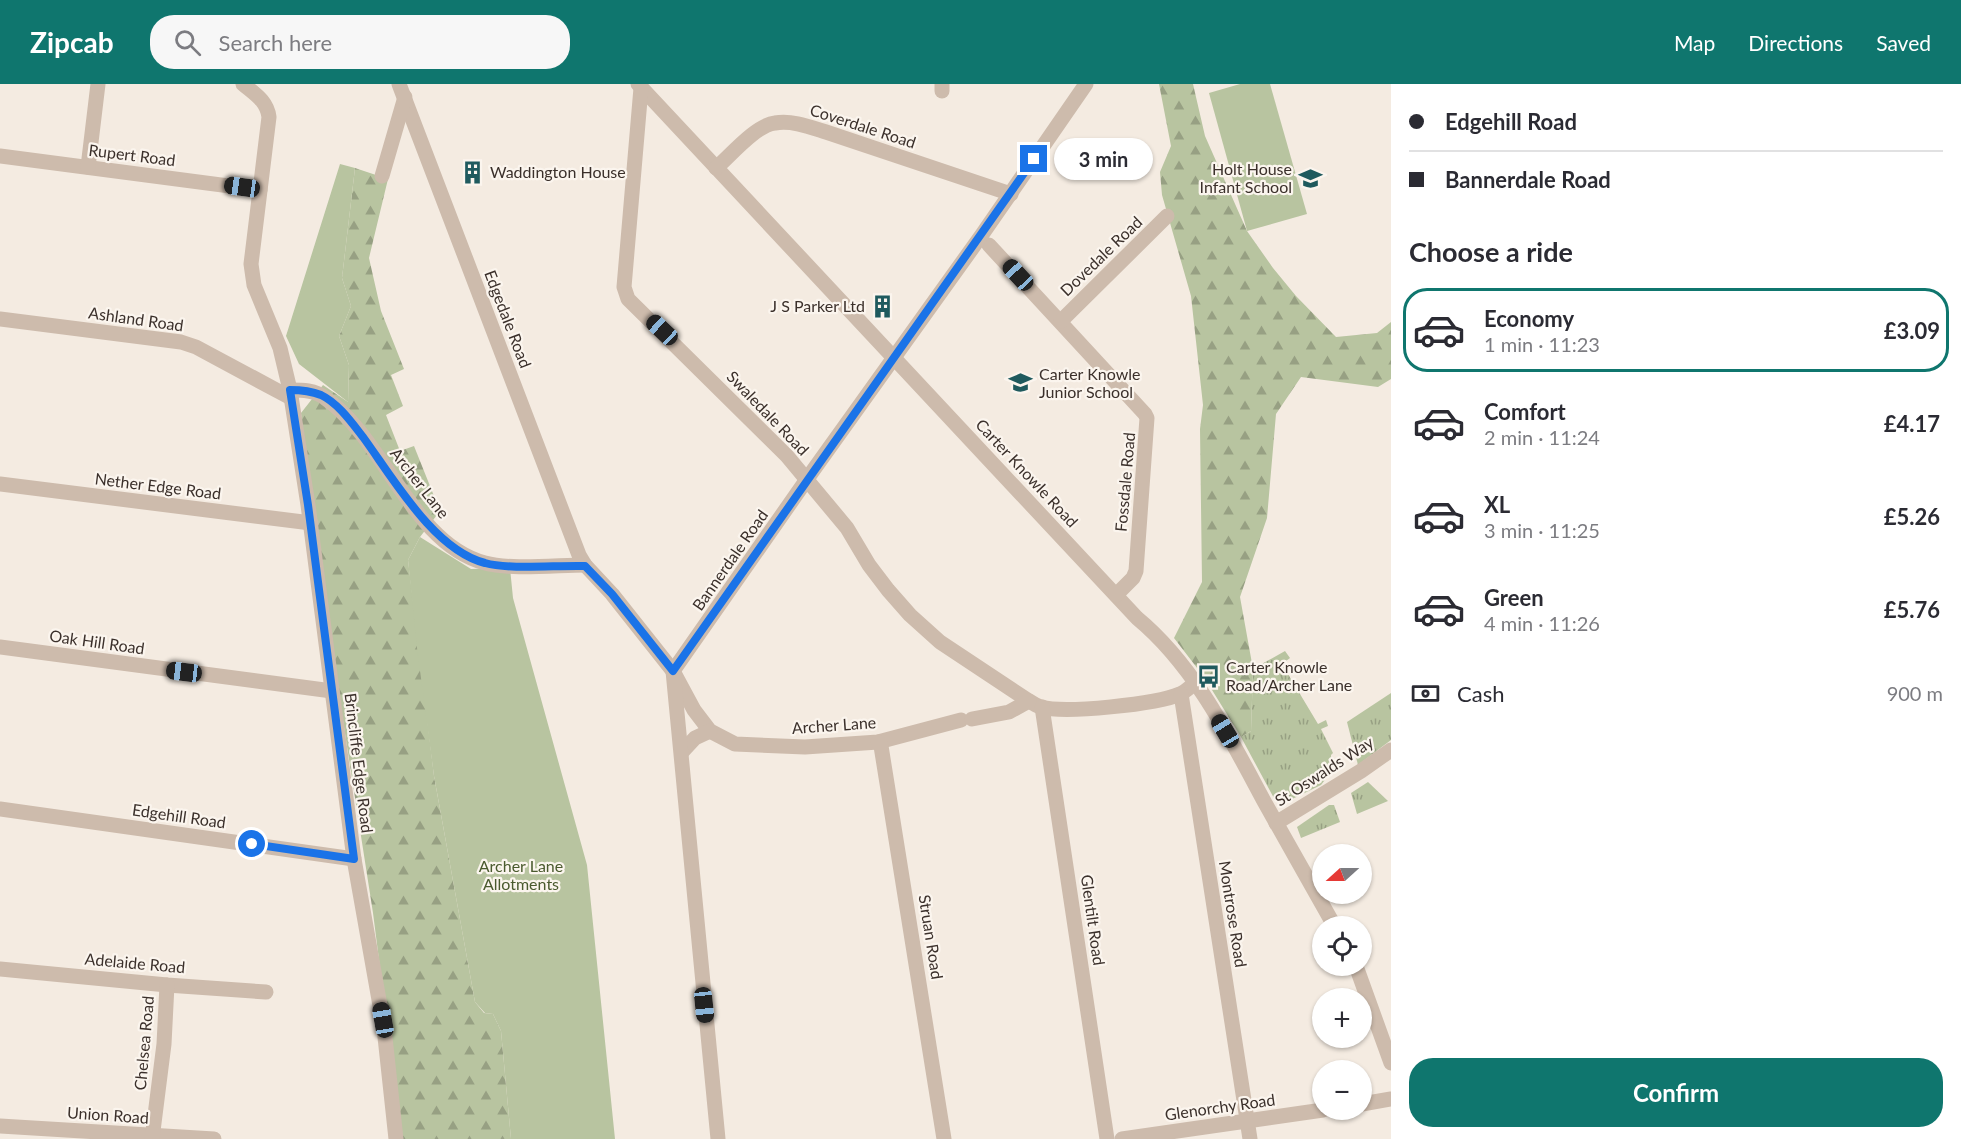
<!DOCTYPE html>
<html lang="en">
<head>
<meta charset="utf-8">
<style>
	:root { --surface:#fff; --page:#f7f7f7; --text:#2b2b33; --muted:#7c7c81; --line:#e1e1e2; --accent:#0f766e }
	body { margin:0; font-family:Lato,sans-serif; background:var(--page); color:var(--text); height:100vh; display:flex; flex-direction:column; font-size:22px; white-space:nowrap }
	* { box-sizing:border-box; margin:0 }
	p { font-size:20px; color:var(--muted) }
	.icon { flex:none; width:33px; height:33px; fill:none; stroke:currentColor; stroke-width:2; stroke-linecap:round; stroke-linejoin:round }
	.map { position:relative; flex:1; overflow:hidden }
	.details { display:flex; flex-direction:column; background:var(--surface); width:570px }
	.details>* { flex:none }
	.banner { display:grid; align-content:center; height:132px; padding:0 18px; background:var(--surface) }
	.needle { width:39px; rotate:249deg }
	.buttons { position:absolute; left:1312px; top:760px; display:grid; gap:12px }
	.buttons a { display:grid; place-items:center; width:60px; height:60px; border-radius:50%; background:var(--surface); box-shadow:0 2px 4px #0004; font-size:30px }
	.end { position:absolute; width:27px; height:27px; margin:-14px; border:8px solid #1a73e8; background:#fff; box-shadow:0 0 0 3px #fff }
	.from { border-radius:50% }
	.bubble { position:absolute; height:42px; border-radius:21px; background:var(--surface); box-shadow:0 2px 4px #0004; font-size:20px; font-weight:700; line-height:42px; text-align:center }
	.car { position:absolute; width:18px; height:36px; margin:-18px -9px; border-radius:8px; box-shadow:0 0 4px 2px #0007; background:linear-gradient(#222 24%,#8ab4d8 0 40%,#222 0 76%,#8ab4d8 0 86%,#222 0) }
	.banner b { display:flex; align-items:center; gap:21px; height:57px; font-size:22px }
	.banner b+b { border-top:2px solid var(--line) }
	.banner i { width:15px; height:15px; background:var(--text) }
	ul { padding:0; list-style:none }
	li { display:flex; align-items:center; gap:18px; height:84px; margin:0 12px 9px; padding:0 6px; border:3px solid transparent; border-radius:24px }
	li div { flex:1 }
	li b { display:block; font-size:22px }
	li em { font-style:normal; font-weight:700 }
	li.current { border-color:var(--accent) }
	li>.icon { width:54px; height:54px; stroke-width:1.5 }
	h2 { padding:0 18px; font-size:27px; line-height:72px }
	.pay { display:flex; align-items:center; gap:15px; height:66px; padding:0 18px; font-size:22px }
	.pay p { margin-inline-start:auto }
	.action { display:flex; gap:12px; margin-top:auto; padding:12px 18px }
	.action a { flex:1; height:69px; border-radius:24px; background:var(--accent); color:#fff; font-size:24px; font-weight:700; line-height:69px; text-align:center }
	header { display:flex; align-items:center; gap:36px; box-sizing:border-box; height:84px; padding:0 30px; background:var(--accent); color:#fff }
	header strong { font-size:28px }
	nav { display:flex; gap:33px; margin-inline-start:auto; font-size:21px }
	.search { width:420px; height:54px; background:var(--page); display:flex; align-items:center; gap:15px; box-sizing:border-box; padding:0 21px; border-radius:24px; color:var(--muted); font-size:22px }
	main { display:flex; flex:1; min-height:0 }
	.map>svg:first-child { display:block }
	.grass { fill:url(#grass-tufts) }
	.forest { fill:url(#forest-firs) }
	.garden { fill:#b8c4a0 }
	.lines { fill:none; stroke-linecap:round; stroke-linejoin:round }
	.minor { stroke:#cdbbac; stroke-width:15 }
	.route { stroke:#1a73e8; stroke-width:8 }
	.labels { text-anchor:middle; stroke-width:4.5; stroke-linejoin:round; paint-order:stroke }
	.street-label { font-size:16px; fill:#3b302b; stroke:#fbf5ee }
	.poi-label { font-size:16px; fill:#3b302b; stroke:#fbf5ee; text-anchor:start }
	.park-label { font-size:16px; fill:#4a5a2e; stroke:#fbf5ee }
</style>
</head>
<body>
<header>
<strong>Zipcab</strong>
<div class="search"><svg class="icon" aria-label="search" viewBox="0 0 24 24"><circle cx="10" cy="10" r="6"/><path d="M15 15l6 6"/></svg>Search here</div>
<nav><a>Map</a><a>Directions</a><a>Saved</a></nav>
</header>
<main>
<div class="map">
<svg width="1391" height="1055" viewBox="0 0 1391 1055">
	<defs>
		<pattern id="grass-tufts" width="24" height="20" patternUnits="userSpaceOnUse" patternTransform="scale(1.5)"><rect width="24" height="20" fill="#b8c4a0"/><path d="M3 7l-1-3M5 7V3M7 7l1-3M15 17l-1-3M17 17v-4M19 17l1-3" fill="none" stroke="#97a083"/></pattern>
		<pattern id="forest-firs" width="22" height="20" patternUnits="userSpaceOnUse" patternTransform="scale(1.5)"><rect width="22" height="20" fill="#b8c4a0"/><path d="M5 1l3.5 6h-7zM16 11l3.5 6h-7z" fill="#97a083"/></pattern>
	</defs>
	<rect width="100%" height="100%" fill="#f4ebe1"/>
	<g class="grass">
		<polygon points="1285,567 1290,574 1282,580 1318,640 1326,636 1328,642 1321,645 1333,669 1331,671 1331,688 1321,701 1282,720 1276,718 1241,653 1251,647 1253,585"/>
		<polygon points="1391,609 1391,656 1358,681 1347,638"/>
		<polygon points="1368,698 1388,717 1357,730 1351,709"/>
		<polygon points="1329,721 1334,721 1340,738 1301,754 1297,743"/>
	</g>
	<g class="forest">
		<polygon points="1159,0 1193,0 1205,52 1247,147 1273,184 1296,212 1336,253 1377,249 1391,238 1391,295 1378,303 1301,293 1276,330 1267,434 1240,513 1253,585 1251,647 1241,653 1204,593 1174,554 1202,498 1200,345 1203,321 1191,212 1162,111 1160,88 1171,62"/>
		<polygon points="355,84 388,95 369,174 381,227 404,285 391,291 403,322 386,331 400,367 414,362 440,427 420,453 408,476 434,692 475,918 484,929 493,930 501,947 511,1055 402,1055 373,829 313,444 301,329 323,301 348,318 349,281 339,252 351,222 342,194"/>
	</g>
	<g class="garden">
		<polygon points="1240,0 1270,0 1307,130 1247,147 1209,9"/>
		<polygon points="340,80 355,84 342,194 351,222 339,252 349,281 348,318 299,280 286,252"/>
		<polygon points="420,453 471,485 510,484 513,514 587,781 615,1055 511,1055 501,947 493,930 485,929 475,918 434,692 417,564 408,476"/>
	</g>
	<g class="lines">
		<g class="minor">
			<path d="M243,0C255,10 267,17 269,33L251,180L254,201L280,264L290,306L308,421L354,775L384,944L396,1055"/>
			<polyline points="399,0 579,471 585,481 612,510 673,587 694,626 710,647 735,660 805,663 878,658 961,636"/>
			<path d="M638,0L1137,534C1195,582 1230,654 1265,719C1288,760 1312,802 1335,843"/>
			<path d="M641,4L624,203L628,215L787,372L847,444L869,481L888,506L910,531L940,558L1029,617C1033,619 1037,622 1041,623C1065,630 1157,620 1180,610C1185,608 1190,603 1195,599"/>
			<polyline points="942,7 942,0"/>
			<polyline points="0,72 260,106"/>
			<polyline points="88,83 98,0"/>
			<path d="M716,84C731,71 756,41 775,39C792,36 810,43 826,48L1011,110"/>
			<polyline points="382,92 405,13"/>
			<polyline points="989,161 1145,330 1147,334 1136,487 1133,494 1116,511"/>
			<polyline points="0,235 181,258 196,263 291,314"/>
			<polyline points="1061,237 1167,132"/>
			<path d="M290,306C302,306 315,306 325,314C384,354 412,460 485,479C510,486 558,481 585,481"/>
			<polyline points="0,400 311,439"/>
			<polyline points="0,563 332,607"/>
			<polyline points="1181,610 1250,1055"/>
			<polyline points="1042,623 1107,1055"/>
			<polyline points="972,635 1009,628 1029,617"/>
			<polyline points="878,658 881,662 944,1055"/>
			<polyline points="682,668 695,654 710,647"/>
			<polyline points="0,725 354,775"/>
			<polyline points="1276,739 1361,687 1391,666"/>
			<polyline points="1356,882 1391,979"/>
			<polyline points="0,885 167,901 266,908"/>
			<polyline points="1362,1020 1391,1015"/>
			<polyline points="0,1042 214,1055"/>
			<polyline points="152,1055 164,960 167,901"/>
			<polyline points="718,1055 673,587 812,388 981,152 1086,0"/>
			<polyline points="1122,1055 1323,1026"/>
		</g>
	</g>
	<g class="lines">
		<path class="route" d="M252,760L354,775L308,421L290,306C301,306 311,307 321,311C338,319 352,339 363,353C393,394 434,466 485,479C510,486 557,481 585,482L612,510L673,587L1034,75"/>
	</g>
	<defs>
		<symbol id="building-bare" viewBox="-9 -9 18 18"><path d="M-4-6H4V6H1V3H-1V6H-4ZM-2.5-4.3h1.7v1.8h-1.7ZM.8-4.3h1.7v1.8H.8ZM-2.5-1h1.7V.8h-1.7ZM.8-1h1.7V.8H.8Z" fill="#1f5a5e" stroke="#fbf5ee" stroke-width="2.5" paint-order="stroke"/></symbol>
		<symbol id="school-bare" viewBox="-9 -9 18 18"><path d="M0-5L7-2L0 1L-7-2ZM-4 1L0 2.5L4 1V4Q0 6-4 4Z" fill="#1f5a5e" stroke="#fbf5ee" stroke-width="2.5" paint-order="stroke"/></symbol>
		<symbol id="bus-bare" viewBox="-9 -9 18 18"><path d="M-5-6H5V4H4V6H2V4H-2V6H-4V4H-5ZM-3.5-4V0h7V-4ZM-3.5 1.2v1.5H-2V1.2ZM2 1.2v1.5H3.5V1.2Z" fill="#1f5a5e" stroke="#fbf5ee" stroke-width="2.5" paint-order="stroke"/></symbol>
	</defs>
	<g fill-rule="evenodd">
		<use href="#building-bare" x="456" y="72" width="33" height="33"/>
		<use href="#school-bare" x="1294" y="78" width="33" height="33"/>
		<use href="#building-bare" x="866" y="206" width="33" height="33"/>
		<use href="#school-bare" x="1004" y="282" width="33" height="33"/>
		<use href="#bus-bare" x="1192" y="576" width="33" height="33"/>
	</g>
	<g class="labels">
		<g class="street-label">
			<text transform="translate(863 42) rotate(18)" y="6">Coverdale Road</text>
			<text transform="translate(132 71) rotate(7)" y="6">Rupert Road</text>
			<text transform="translate(1101 172) rotate(-44)" y="6">Dovedale Road</text>
			<text transform="translate(136 235) rotate(8)" y="6">Ashland Road</text>
			<text transform="translate(508 235) rotate(69)" y="6">Edgedale Road</text>
			<text transform="translate(768 329) rotate(46)" y="6">Swaledale Road</text>
			<text transform="translate(1027 389) rotate(47)" y="6">Carter Knowle Road</text>
			<text transform="translate(1125 398) rotate(-85)" y="6">Fossdale Road</text>
			<text transform="translate(420 399) rotate(52)" y="6">Archer Lane</text>
			<text transform="translate(158 402) rotate(7)" y="6">Nether Edge Road</text>
			<text transform="translate(730 476) rotate(-55)" y="6">Bannerdale Road</text>
			<text transform="translate(97 558) rotate(8)" y="6">Oak Hill Road</text>
			<text transform="translate(834 641) rotate(-4)" y="6">Archer Lane</text>
			<text transform="translate(359 679) rotate(83)" y="6">Brincliffe Edge Road</text>
			<text transform="translate(1324 687) rotate(-33)" y="6">St Oswalds Way</text>
			<text transform="translate(179 732) rotate(8)" y="6">Edgehill Road</text>
			<text transform="translate(1233 830) rotate(81)" y="6">Montrose Road</text>
			<text transform="translate(1093 836) rotate(82)" y="6">Glentilt Road</text>
			<text transform="translate(931 853) rotate(81)" y="6">Struan Road</text>
			<text transform="translate(135 879) rotate(5)" y="6">Adelaide Road</text>
			<text transform="translate(144 959) rotate(-85)" y="6">Chelsea Road</text>
			<text transform="translate(1220 1023) rotate(-8)" y="6">Glenorchy Road</text>
			<text transform="translate(108 1031) rotate(4)" y="6">Union Road</text>
		</g>
		<g class="poi-label">
			<text x="1292" y="91" text-anchor="end">Holt House<tspan x="1292" dy="18">Infant School</tspan></text>
			<text x="490" y="94">Waddington House</text>
			<text x="865" y="228" text-anchor="end">J S Parker Ltd</text>
			<text x="1039" y="296">Carter Knowle<tspan x="1039" dy="18">Junior School</tspan></text>
			<text x="1226" y="589">Carter Knowle<tspan x="1226" dy="18">Road/Archer Lane</tspan></text>
		</g>
		<g class="park-label">
			<text x="521" y="788">Archer Lane<tspan x="521" dy="18">Allotments</tspan></text>
		</g>
	</g>
</svg>
<div class="buttons">
<a><svg class="needle" viewBox="-14 -14 28 28"><path d="M0-13l5 13h-10z" fill="#e53935"/><path d="M0 13l5-13h-10z" fill="#7c7c81"/></svg></a>
<a><svg class="icon" aria-label="locate" viewBox="0 0 24 24"><circle cx="12" cy="12" r="6"/><path d="M12 2v4M12 18v4M2 12h4M18 12h4"/></svg></a>
<a>+</a>
<a>−</a>
</div>
<i class="end from" style="left:252px;top:760px"></i>
<i class="end" style="left:1034px;top:75px"></i>
<div class="bubble" style="left:1054px;top:54px;width:99px">3 min</div>
<i class="car" style="left:242px;top:103px;rotate:278deg"></i>
<i class="car" style="left:1018px;top:191px;rotate:317deg"></i>
<i class="car" style="left:662px;top:246px;rotate:313deg"></i>
<i class="car" style="left:184px;top:588px;rotate:277deg"></i>
<i class="car" style="left:1225px;top:647px;rotate:329deg"></i>
<i class="car" style="left:704px;top:921px;rotate:174deg"></i>
<i class="car" style="left:383px;top:936px;rotate:350deg"></i>
</div>
<section class="details">
<div class="banner">
<b><i class="from"></i>Edgehill Road</b>
<b><i></i>Bannerdale Road</b>
</div>
<h2>Choose a ride</h2>
<ul>
<li class="current"><svg class="icon" aria-label="car" viewBox="0 0 24 24"><path d="M5 17H2v-5l4-1 3-4h7l3 4 3 1v5h-3M9 17h6M6 11h13"/><circle cx="7" cy="17" r="2"/><circle cx="17" cy="17" r="2"/></svg><div><b>Economy</b><p>1 min · 11:23</p></div><em>£3.09</em></li>
<li><svg class="icon" aria-label="car" viewBox="0 0 24 24"><path d="M5 17H2v-5l4-1 3-4h7l3 4 3 1v5h-3M9 17h6M6 11h13"/><circle cx="7" cy="17" r="2"/><circle cx="17" cy="17" r="2"/></svg><div><b>Comfort</b><p>2 min · 11:24</p></div><em>£4.17</em></li>
<li><svg class="icon" aria-label="car" viewBox="0 0 24 24"><path d="M5 17H2v-5l4-1 3-4h7l3 4 3 1v5h-3M9 17h6M6 11h13"/><circle cx="7" cy="17" r="2"/><circle cx="17" cy="17" r="2"/></svg><div><b>XL</b><p>3 min · 11:25</p></div><em>£5.26</em></li>
<li><svg class="icon" aria-label="car" viewBox="0 0 24 24"><path d="M5 17H2v-5l4-1 3-4h7l3 4 3 1v5h-3M9 17h6M6 11h13"/><circle cx="7" cy="17" r="2"/><circle cx="17" cy="17" r="2"/></svg><div><b>Green</b><p>4 min · 11:26</p></div><em>£5.76</em></li>
</ul>
<div class="pay"><svg class="icon" aria-label="cash" viewBox="0 0 24 24"><path d="M3 7h18v10H3z"/><circle cx="12" cy="12" r="2"/></svg>Cash<p>900 m</p></div>
<div class="action"><a>Confirm</a></div>
</section>
</main>
</body>
</html>
